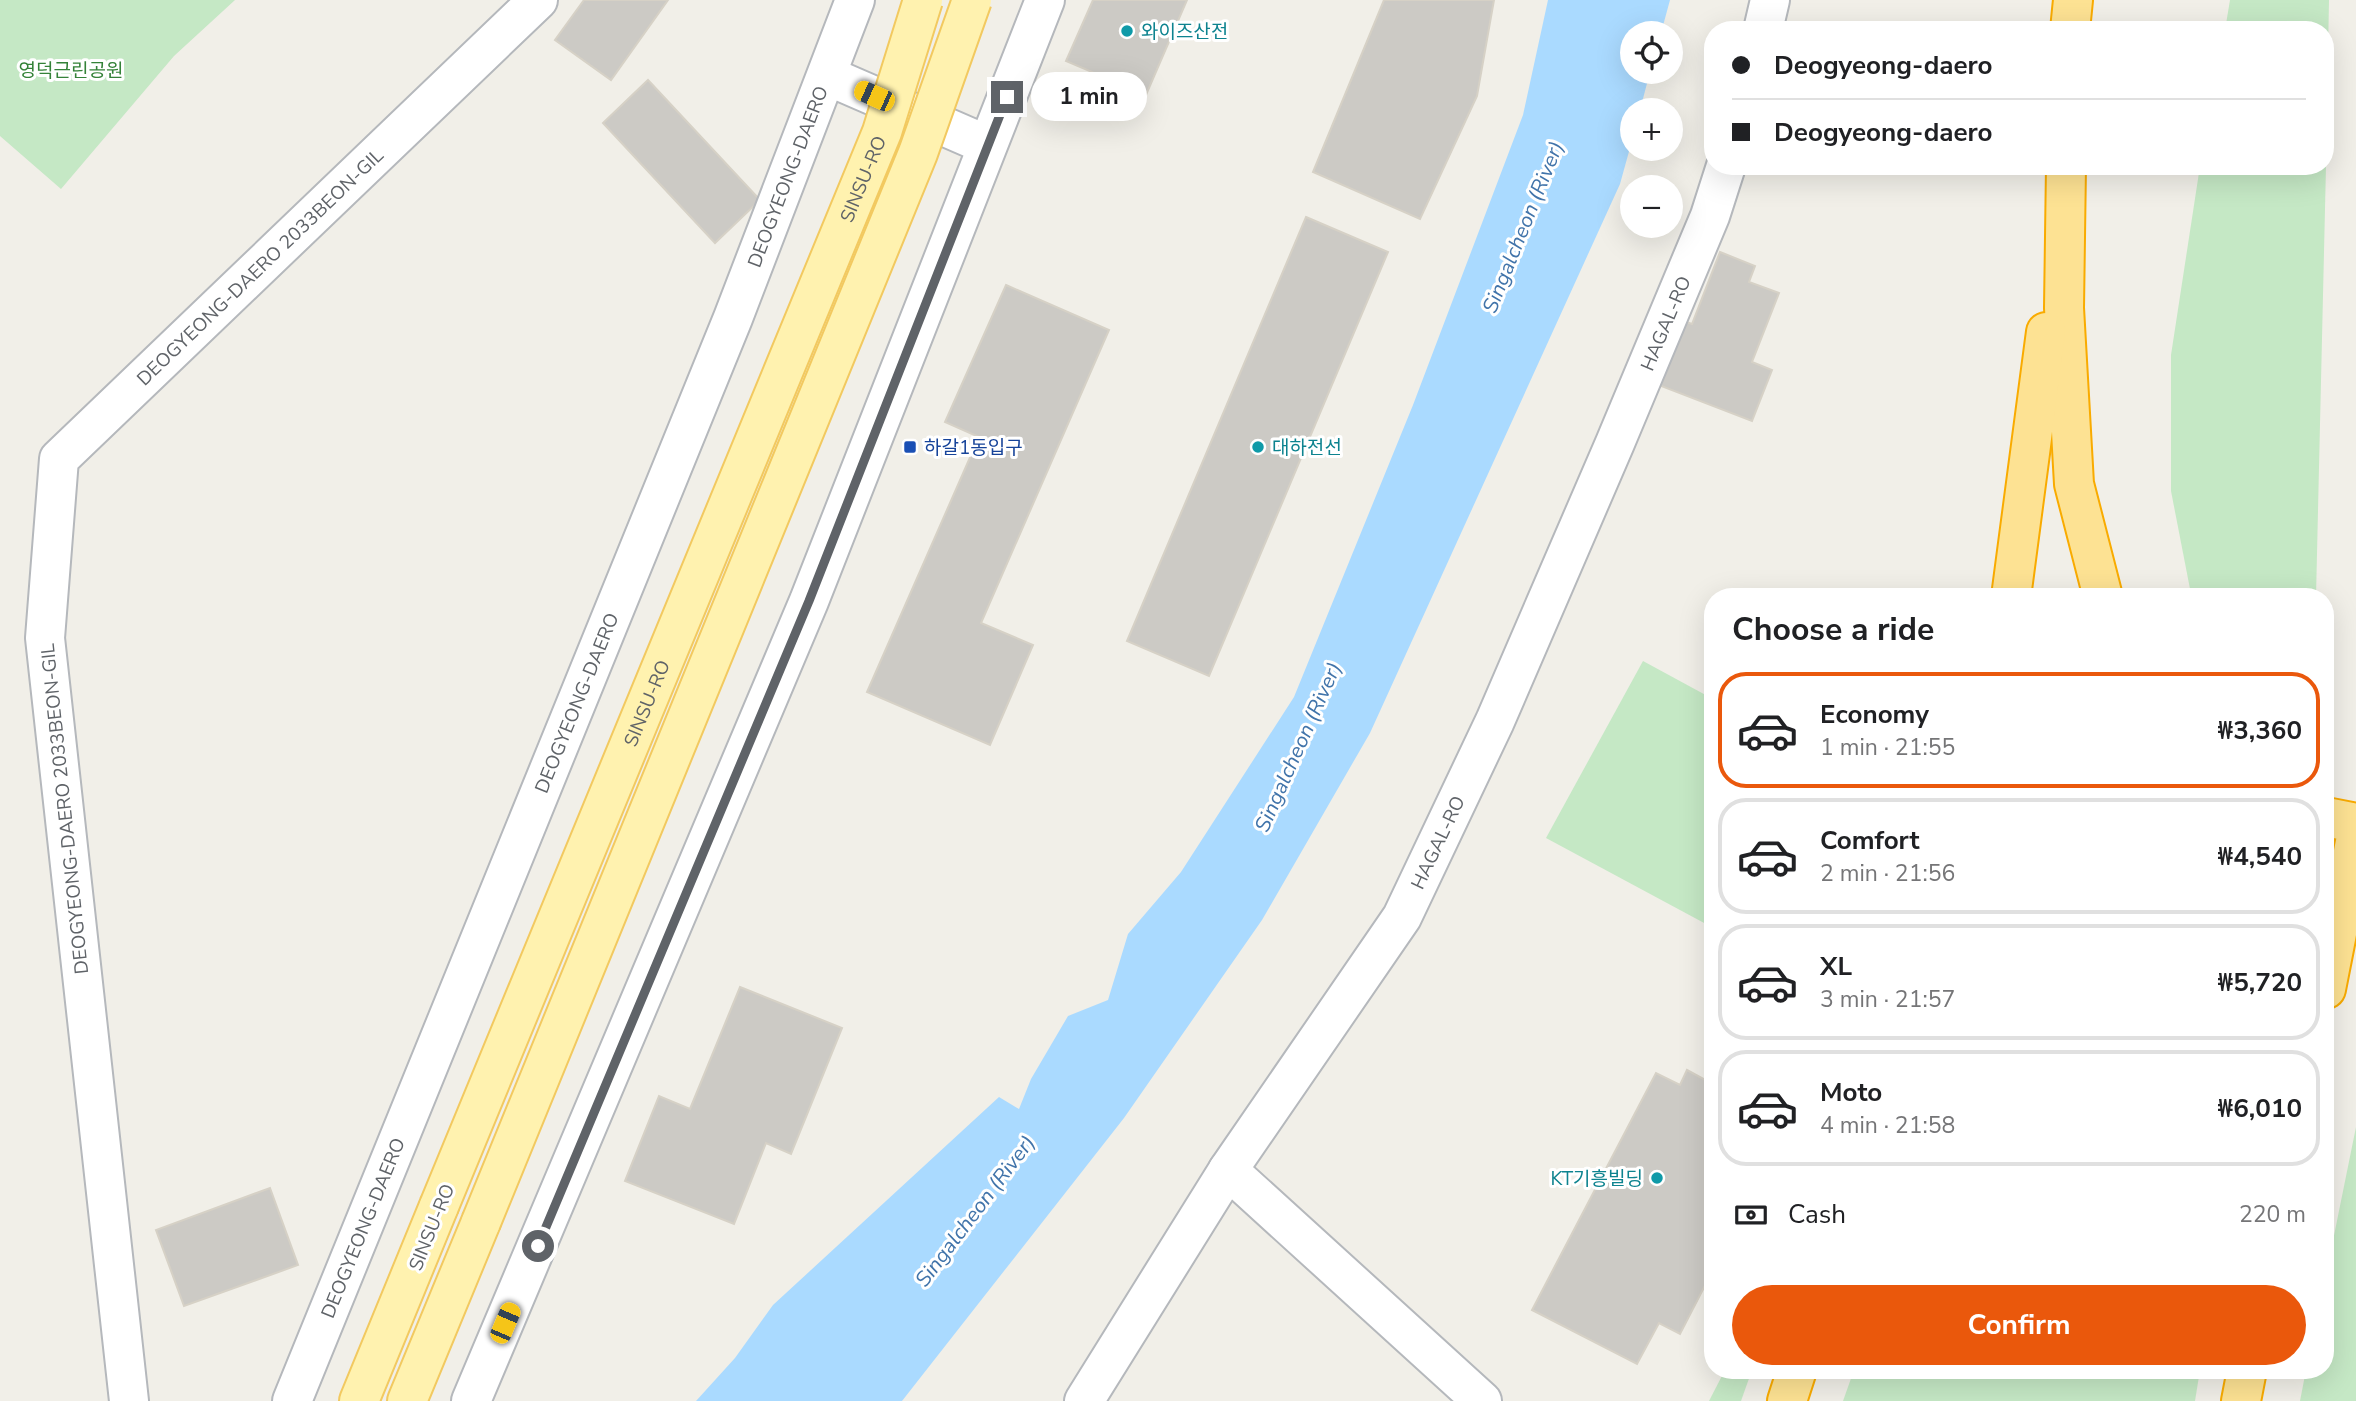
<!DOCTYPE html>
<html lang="en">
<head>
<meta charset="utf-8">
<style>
	:root { --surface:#fff; --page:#f2f2f2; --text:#202124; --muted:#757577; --line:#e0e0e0; --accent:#ea580c }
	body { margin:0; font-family:"Nunito Sans","Noto Sans KR",sans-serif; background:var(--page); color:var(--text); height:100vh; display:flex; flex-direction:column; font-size:26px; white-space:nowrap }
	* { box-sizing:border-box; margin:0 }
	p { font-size:23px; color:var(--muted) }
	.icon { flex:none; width:38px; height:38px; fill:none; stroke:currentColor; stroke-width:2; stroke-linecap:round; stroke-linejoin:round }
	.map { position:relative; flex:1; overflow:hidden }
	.panel { position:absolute; left:1704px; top:588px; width:630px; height:791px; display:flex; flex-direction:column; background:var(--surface); border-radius:28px; box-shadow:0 7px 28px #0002 }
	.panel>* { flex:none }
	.hud { position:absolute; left:1704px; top:21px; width:630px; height:154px; border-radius:28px; box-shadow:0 7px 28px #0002; display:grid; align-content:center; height:154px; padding:0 28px; background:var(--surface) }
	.fabs { position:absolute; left:1620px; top:21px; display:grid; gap:14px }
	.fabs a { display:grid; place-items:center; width:63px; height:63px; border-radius:50%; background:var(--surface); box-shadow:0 7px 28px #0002; font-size:35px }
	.end { position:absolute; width:32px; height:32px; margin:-16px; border:9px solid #5f6368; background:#fff; box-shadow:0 0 0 4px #fff }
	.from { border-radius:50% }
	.bubble { position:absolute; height:49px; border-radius:24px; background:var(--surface); box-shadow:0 7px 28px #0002; font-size:23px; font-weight:700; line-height:49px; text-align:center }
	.car { position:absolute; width:21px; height:42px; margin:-21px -10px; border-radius:9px; box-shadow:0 0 5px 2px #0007; background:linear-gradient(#f5c518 24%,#345 0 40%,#f5c518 0 76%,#345 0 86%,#f5c518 0) }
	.hud b { display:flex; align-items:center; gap:24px; height:66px; font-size:26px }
	.hud b+b { border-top:2px solid var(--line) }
	.hud i { width:18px; height:18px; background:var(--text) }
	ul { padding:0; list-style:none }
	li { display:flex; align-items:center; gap:21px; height:116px; margin:0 14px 10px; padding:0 14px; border:4px solid var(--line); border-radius:28px }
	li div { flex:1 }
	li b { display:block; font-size:26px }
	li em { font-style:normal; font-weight:700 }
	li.selected { border-color:var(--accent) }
	li>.icon { width:63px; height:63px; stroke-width:1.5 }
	h2 { padding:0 28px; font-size:32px; line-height:84px }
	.pay { display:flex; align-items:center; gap:18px; height:77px; padding:0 28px; font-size:26px }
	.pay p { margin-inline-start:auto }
	.primary-button { display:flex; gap:14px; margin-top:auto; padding:14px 28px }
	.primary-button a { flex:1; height:80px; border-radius:42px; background:var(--accent); color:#fff; font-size:28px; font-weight:700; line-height:80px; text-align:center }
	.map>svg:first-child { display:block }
	.green { fill:#c5e8c5 }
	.water { fill:#aadaff }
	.building { fill:#cccac5; stroke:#d6d1c6; stroke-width:2 }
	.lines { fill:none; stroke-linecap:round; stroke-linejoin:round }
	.minor-casing { stroke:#b5b8bc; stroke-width:42 }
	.major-casing { stroke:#f2c960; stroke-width:42 }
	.highway-casing { stroke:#f9ab00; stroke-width:42 }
	.minor { stroke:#fff; stroke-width:38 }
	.major { stroke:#fff2af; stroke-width:38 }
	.highway { stroke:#fde293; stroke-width:38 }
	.major-bridge-casing { stroke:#f2c960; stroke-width:42; stroke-linecap:butt }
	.major-bridge { stroke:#fff2af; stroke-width:38 }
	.route { stroke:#5f6368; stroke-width:9 }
	.culture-dot { fill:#0f9aa8; stroke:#fff; stroke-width:2.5 }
	.transit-dot { fill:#1a4fb4; stroke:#fff; stroke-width:2.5 }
	.labels { text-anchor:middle; stroke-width:6; stroke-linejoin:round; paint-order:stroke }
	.culture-label { font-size:19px; fill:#0d838f; stroke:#fff; text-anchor:start }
	.park-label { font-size:19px; fill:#348238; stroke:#fff }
	.street-label { font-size:19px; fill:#5f6368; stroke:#fff }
	.transit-label { font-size:19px; fill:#164399; stroke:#fff; text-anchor:start }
	.water-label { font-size:21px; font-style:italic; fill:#4174aa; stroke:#fff }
</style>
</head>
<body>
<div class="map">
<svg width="2356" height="1401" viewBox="0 0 2356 1401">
	<rect width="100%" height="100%" fill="#f1efe8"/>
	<g class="green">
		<polygon points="0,0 235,0 174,56 61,189 0,136"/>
		<polygon points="2230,0 2329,0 2326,159 2326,30 2225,30"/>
		<polygon points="2200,166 2326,166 2316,597 2193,597 2191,594 2171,491 2171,355"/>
		<polygon points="1643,661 1713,699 1713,911 1706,924 1546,838"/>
		<polygon points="2356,1127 2356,1401 2300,1401 2306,1370 2326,1370 2326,1275"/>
		<polygon points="1725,1370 1752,1370 1741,1401 1709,1401"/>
		<polygon points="1854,1370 2200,1370 2195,1401 1843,1401"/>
	</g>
	<polygon class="water" points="1548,0 1670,0 1661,33 1633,33 1633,72 1650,72 1640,110 1633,110 1633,137 1620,184 1370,733 1262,920 1124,1118 902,1401 696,1401 735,1358 773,1305 999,1097 1019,1109 1031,1079 1068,1016 1108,1000 1128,934 1181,872 1294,697 1413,405 1523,115"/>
	<g class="building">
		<polygon points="584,0 668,0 611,80 555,40"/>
		<polygon points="1093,0 1187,0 1146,95 1066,61"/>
		<polygon points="1384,0 1494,0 1477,96 1420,219 1313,172"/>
		<polygon points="648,80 760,200 715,243 603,123"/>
		<polygon points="1306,217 1388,252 1209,676 1127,641"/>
		<polygon points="1720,252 1755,266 1749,282 1779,293 1752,362 1772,370 1752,421 1656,384 1681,320 1692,324"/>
		<polygon points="1006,285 1109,330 981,623 1033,645 990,745 867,692 979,437 945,422"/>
		<polygon points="740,987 842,1028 791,1154 766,1143 734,1224 625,1181 659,1096 690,1109"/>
		<polygon points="1687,1070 1713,1084 1713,1270 1680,1334 1659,1323 1637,1364 1532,1310 1656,1073 1680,1085"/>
		<polygon points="270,1188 298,1265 184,1306 156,1230"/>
	</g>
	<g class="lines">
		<defs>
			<g id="minor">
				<polyline points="1763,30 1770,0"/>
				<polyline points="828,76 987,145"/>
				<path id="s1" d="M129,1401L45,638L59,459L538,0"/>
				<path id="s2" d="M292,1401L733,318L855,0"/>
				<polyline points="471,1401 809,601 1045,0"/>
				<polyline points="1084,1401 1228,1170"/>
				<path id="s3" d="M1482,1401L1228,1170L1402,917L1495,721L1615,443L1710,216L1726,166"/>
			</g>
			<g id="major">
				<polyline points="359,1401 439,1206"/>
				<polyline points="407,1401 481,1222"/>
			</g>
			<g id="highway">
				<polyline points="2070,30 2073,0"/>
				<polyline points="2066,166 2064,308 2074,484 2103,597"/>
				<polyline points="2011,597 2046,332"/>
				<polyline points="2326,817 2356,823"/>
				<polyline points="2326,989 2356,837"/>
				<polyline points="1787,1401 1797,1370"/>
				<polyline points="2241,1401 2247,1370"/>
			</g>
		</defs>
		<use href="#minor" class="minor-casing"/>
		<use href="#major" class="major-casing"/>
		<use href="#highway" class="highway-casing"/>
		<use href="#minor" class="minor"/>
		<use href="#major" class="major"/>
		<use href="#highway" class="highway"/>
		<defs>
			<g id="major-bridge">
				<path id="s4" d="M439,1206L882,132L923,0"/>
				<polyline points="481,1222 918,153 972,0"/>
			</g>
		</defs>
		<use href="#major-bridge" class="major-bridge-casing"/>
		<use href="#major-bridge" class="major-bridge"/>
	</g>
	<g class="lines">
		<polyline class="route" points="538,1246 809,601 1007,97"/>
	</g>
	<g class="culture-dot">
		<circle cx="1127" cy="31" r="7"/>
		<circle cx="1258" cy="447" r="7"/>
		<circle cx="1657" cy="1178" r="7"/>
	</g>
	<rect class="transit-dot" x="903" y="440" width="14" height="14" rx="3.5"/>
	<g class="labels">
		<g class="culture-label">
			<text x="1141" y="38">와이즈산전</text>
			<text x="1272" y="454">대하전선</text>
			<text x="1643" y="1185" text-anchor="end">KT기흥빌딩</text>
		</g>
		<g class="park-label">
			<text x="71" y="77">영덕근린공원</text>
		</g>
		<g class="street-label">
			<text dy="7" stroke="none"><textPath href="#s2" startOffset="1321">DEOGYEONG-DAERO</textPath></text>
			<text dy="7" stroke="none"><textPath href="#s4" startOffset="1111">SINSU-RO</textPath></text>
			<text dy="7" stroke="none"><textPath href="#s1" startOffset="1225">DEOGYEONG-DAERO 2033BEON-GIL</textPath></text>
			<text dy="7" stroke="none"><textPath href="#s3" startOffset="1300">HAGAL-RO</textPath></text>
			<text dy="7" stroke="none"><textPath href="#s2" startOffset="754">DEOGYEONG-DAERO</textPath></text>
			<text dy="7" stroke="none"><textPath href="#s4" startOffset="544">SINSU-RO</textPath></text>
			<text transform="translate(64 809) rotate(-96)" y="7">DEOGYEONG-DAERO 2033BEON-GIL</text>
			<text dy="7" stroke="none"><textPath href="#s3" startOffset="733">HAGAL-RO</textPath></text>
			<text dy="7" stroke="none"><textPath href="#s2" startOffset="187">DEOGYEONG-DAERO</textPath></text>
			<text transform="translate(431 1227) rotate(-68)" y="7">SINSU-RO</text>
		</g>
		<g class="transit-label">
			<text x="924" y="454">하갈1동입구</text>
		</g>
		<g class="water-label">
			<text transform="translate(1523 227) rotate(-68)" y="7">Singalcheon (River)</text>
			<text transform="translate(1298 747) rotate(-66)" y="7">Singalcheon (River)</text>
			<text transform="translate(975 1211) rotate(-53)" y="7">Singalcheon (River)</text>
		</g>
	</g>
</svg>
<div class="fabs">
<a><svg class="icon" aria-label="locate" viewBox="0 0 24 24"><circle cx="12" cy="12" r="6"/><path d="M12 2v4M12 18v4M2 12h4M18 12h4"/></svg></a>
<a>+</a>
<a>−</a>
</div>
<i class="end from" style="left:538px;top:1246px"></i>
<i class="end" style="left:1007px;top:97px"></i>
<div class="bubble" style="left:1031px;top:72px;width:116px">1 min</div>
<i class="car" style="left:874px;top:96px;rotate:294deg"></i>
<i class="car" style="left:505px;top:1323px;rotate:23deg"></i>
<div class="hud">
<b><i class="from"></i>Deogyeong-daero</b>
<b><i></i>Deogyeong-daero</b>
</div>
<section class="panel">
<h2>Choose a ride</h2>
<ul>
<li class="selected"><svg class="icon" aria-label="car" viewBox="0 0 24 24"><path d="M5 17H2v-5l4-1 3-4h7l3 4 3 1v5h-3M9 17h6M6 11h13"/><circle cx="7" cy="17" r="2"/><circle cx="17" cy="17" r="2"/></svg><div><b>Economy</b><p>1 min · 21:55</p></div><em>₩3,360</em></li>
<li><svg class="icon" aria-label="car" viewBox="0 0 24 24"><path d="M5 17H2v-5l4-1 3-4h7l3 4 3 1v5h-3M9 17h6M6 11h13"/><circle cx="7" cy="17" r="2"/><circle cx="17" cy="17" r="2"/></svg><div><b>Comfort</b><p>2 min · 21:56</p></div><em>₩4,540</em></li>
<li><svg class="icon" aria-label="car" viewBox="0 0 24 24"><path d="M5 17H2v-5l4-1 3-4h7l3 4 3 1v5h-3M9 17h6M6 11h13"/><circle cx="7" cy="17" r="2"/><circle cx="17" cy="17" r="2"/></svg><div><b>XL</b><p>3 min · 21:57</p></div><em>₩5,720</em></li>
<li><svg class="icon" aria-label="car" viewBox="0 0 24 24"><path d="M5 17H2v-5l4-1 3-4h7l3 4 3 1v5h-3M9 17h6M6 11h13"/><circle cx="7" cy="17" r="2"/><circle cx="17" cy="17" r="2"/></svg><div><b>Moto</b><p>4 min · 21:58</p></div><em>₩6,010</em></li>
</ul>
<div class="pay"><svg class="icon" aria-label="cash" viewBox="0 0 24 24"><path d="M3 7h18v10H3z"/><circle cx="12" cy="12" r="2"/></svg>Cash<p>220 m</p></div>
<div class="primary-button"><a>Confirm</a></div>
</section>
</div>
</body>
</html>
